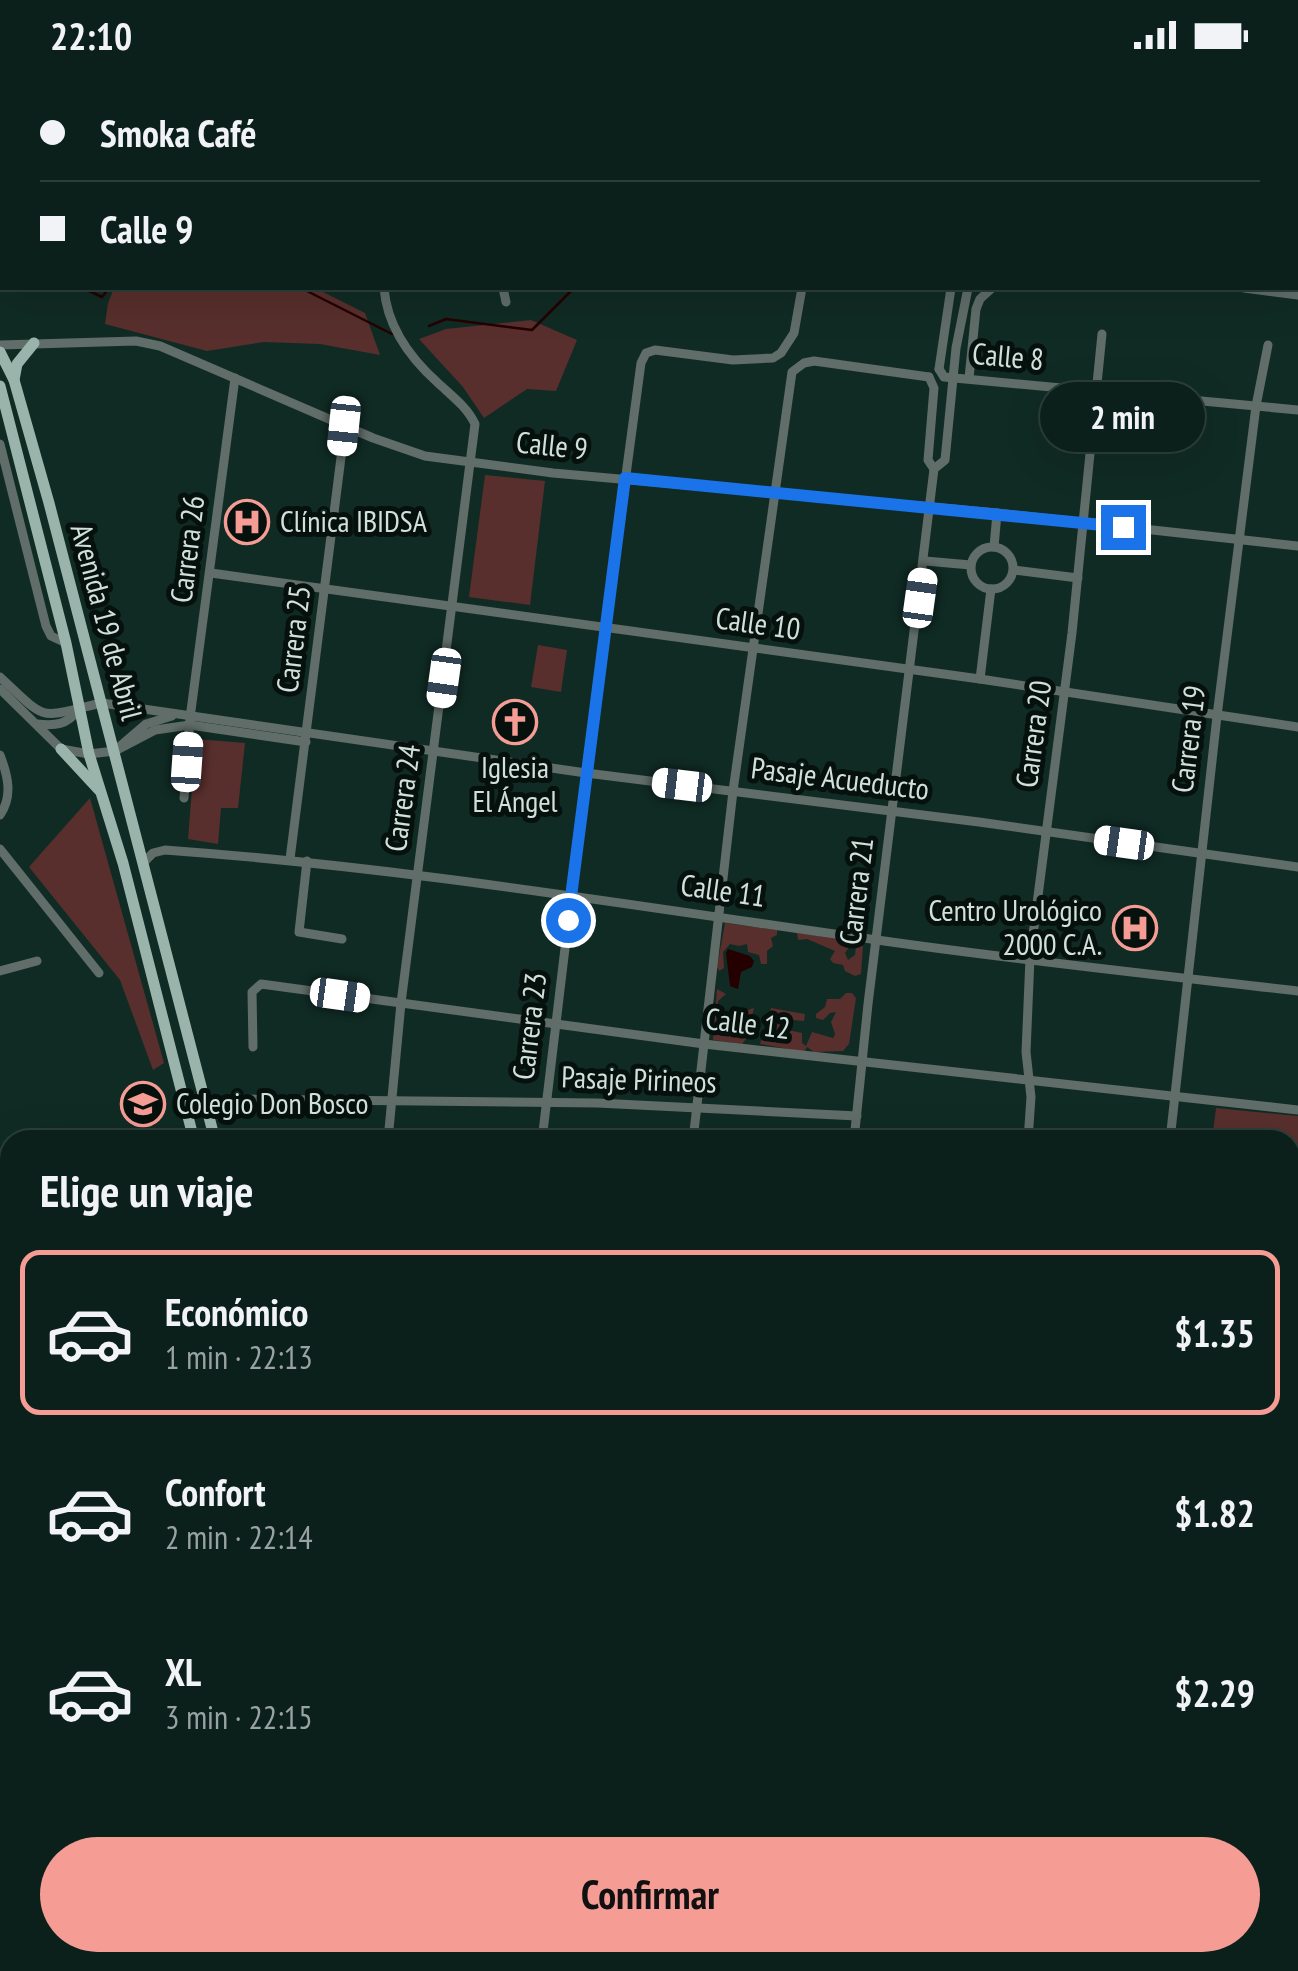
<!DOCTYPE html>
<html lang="es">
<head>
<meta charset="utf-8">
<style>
	:root { --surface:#0c201b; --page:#152824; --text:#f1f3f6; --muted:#9aa3a3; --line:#2c3e3a; --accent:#f59c95 }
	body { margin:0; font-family:"PT Sans Narrow",sans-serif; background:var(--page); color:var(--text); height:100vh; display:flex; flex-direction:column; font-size:38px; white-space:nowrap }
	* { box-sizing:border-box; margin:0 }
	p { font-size:32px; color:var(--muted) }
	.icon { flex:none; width:55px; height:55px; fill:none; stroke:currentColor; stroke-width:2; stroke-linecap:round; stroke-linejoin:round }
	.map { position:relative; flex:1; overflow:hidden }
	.drawer { position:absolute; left:0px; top:1060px; width:1300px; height:842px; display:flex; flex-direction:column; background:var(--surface); border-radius:30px 30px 0 0; box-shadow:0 10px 40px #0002,0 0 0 2px var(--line) }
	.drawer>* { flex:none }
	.hud { position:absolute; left:0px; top:0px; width:1300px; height:220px; box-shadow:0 10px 40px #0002,0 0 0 2px var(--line); display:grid; align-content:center; height:220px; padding:0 40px; background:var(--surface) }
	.end { position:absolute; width:45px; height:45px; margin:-22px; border:12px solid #1a73e8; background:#fff; box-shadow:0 0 0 5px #fff }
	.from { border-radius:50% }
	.bubble { position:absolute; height:70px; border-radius:35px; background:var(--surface); box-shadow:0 10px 40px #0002,0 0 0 2px var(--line); font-size:32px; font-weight:600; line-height:70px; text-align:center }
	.car { position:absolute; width:30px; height:60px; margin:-30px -15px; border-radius:12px; box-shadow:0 0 8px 2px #0007; background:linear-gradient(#fff 24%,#345 0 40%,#fff 0 76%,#345 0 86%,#fff 0) }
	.hud b { display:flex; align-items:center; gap:35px; height:95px; font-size:38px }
	.hud b+b { border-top:2px solid var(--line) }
	.hud i { width:25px; height:25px; background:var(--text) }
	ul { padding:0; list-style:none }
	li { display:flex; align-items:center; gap:30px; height:165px; margin:0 20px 15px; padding:0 20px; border:5px solid transparent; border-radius:20px }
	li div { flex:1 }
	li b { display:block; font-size:38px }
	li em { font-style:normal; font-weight:600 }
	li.active { border-color:var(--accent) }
	li>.icon { width:90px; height:90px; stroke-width:1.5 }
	h2 { padding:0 40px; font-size:45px; line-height:120px }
	.primary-button { display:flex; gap:20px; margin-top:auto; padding:20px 40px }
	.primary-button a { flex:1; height:115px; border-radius:60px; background:var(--accent); color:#111; font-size:40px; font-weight:600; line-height:115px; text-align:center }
	.status { display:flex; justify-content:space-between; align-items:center; height:70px; padding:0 50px; background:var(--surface); direction:ltr }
	.status svg { height:28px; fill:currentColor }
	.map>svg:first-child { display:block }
	.green { fill:#582f2c }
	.water { fill:#250001 }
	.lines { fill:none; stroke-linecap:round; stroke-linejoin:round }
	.stream { stroke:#250001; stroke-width:2.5 }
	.minor { stroke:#606d69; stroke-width:9 }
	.major { stroke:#9ab4ac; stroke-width:11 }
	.route { stroke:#1a73e8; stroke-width:12 }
	.labels { text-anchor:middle; stroke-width:10; stroke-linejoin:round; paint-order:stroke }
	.street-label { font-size:30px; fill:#d1e0db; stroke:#06110e }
	.poi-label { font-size:30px; fill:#d1e0db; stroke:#06110e; text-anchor:start }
</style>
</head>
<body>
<div class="status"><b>22:10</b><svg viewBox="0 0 49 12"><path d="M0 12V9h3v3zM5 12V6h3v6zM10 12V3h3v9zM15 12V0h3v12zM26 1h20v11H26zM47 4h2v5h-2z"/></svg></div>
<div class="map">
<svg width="1298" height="1901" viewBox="0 0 1298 1901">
	<rect width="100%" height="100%" fill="#102b24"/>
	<g class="green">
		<polygon points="114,218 315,218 365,243 380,285 320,274 264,272 207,281 105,254 108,233"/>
		<polygon points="531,250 577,270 556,321 527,319 484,348 463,317 419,269 446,259"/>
		<polygon points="485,405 545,411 530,535 469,527"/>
		<polygon points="538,575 567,580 561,622 531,617"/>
		<polygon points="196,669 245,673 238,738 221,738 218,774 188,769"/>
		<polygon points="90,728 164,993 153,1000 120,910 29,797"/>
		<polygon points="725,853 777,860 777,865 771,868 773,876 767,881 767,894 761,894 759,885 748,882 747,874 739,876 730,874 723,882 724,898 719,901 717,897"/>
		<polygon points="797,863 854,870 845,883 848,890 855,885 856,876 863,876 861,904 855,906 845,901 843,895 833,893 830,889 835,881 807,869 798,870"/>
		<polygon points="717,919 726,924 718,931 717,955 727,962 737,959 736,944 754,938 746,969 742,974 713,970"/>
		<polygon points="846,923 852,923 856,928 849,974 843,981 814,982 807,977 804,982 760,974 771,938 805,944 804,951 781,949 783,959 802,963 802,973 806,976 812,962 833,968 835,964 831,952 836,942 830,943 823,950 816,948 816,944 825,937 827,929 840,929"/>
		<polygon points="1216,1038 1298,1046 1298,1155 1290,1154 1290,1070 1212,1070"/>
		<polygon points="1295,1186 1298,1190 1295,1218 1298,1220 1298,1318 1290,1317 1290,1283 1297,1248 1290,1246"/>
		<polygon points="0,1460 10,1461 10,1529 0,1521"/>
	</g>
	<polygon class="water" points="728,879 750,886 754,891 752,897 741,902 738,919 730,916 726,883"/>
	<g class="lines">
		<g class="stream">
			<polyline points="0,183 2,184"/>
			<polyline points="83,218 102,227 109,218"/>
			<polyline points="301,218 392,264"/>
			<polyline points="429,256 446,249 532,260 574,218"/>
			<polyline points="1223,1892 1248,1901"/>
			<polyline points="693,1901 705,1892"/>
		</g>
		<g class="minor">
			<polyline points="611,0 626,2"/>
			<polyline points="1274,0 1284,2"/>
			<polyline points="46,2 46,0"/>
			<polyline points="168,2 168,0"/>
			<polyline points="289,2 289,0"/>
			<polyline points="414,2 414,0"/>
			<polyline points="493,2 493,0"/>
			<polyline points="586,2 586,0"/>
			<polyline points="1044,2 1046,0"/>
			<polyline points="1065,2 1066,0"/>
			<polyline points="1298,6 1298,7"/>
			<polyline points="1298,41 1298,42"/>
			<path d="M384,218C387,256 410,288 438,313C452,326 467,337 475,354L401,933L388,1070"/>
			<polyline points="503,218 506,232"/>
			<polyline points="1244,218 1298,225"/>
			<polyline points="0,275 136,271 160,276 373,368 425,386 553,403 997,443 1298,476"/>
			<polyline points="939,299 944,307 1298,340"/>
			<polyline points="939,299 951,218"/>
			<polyline points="929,307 934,318 928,390 934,399"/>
			<polyline points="969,308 976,239 980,229 992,218"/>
			<polyline points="0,374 46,556 51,566 66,573"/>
			<polyline points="994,477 997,443"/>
			<circle cx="992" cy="498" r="21"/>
			<polyline points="925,491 971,495"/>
			<polyline points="1014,500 1078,508"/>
			<polyline points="211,503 980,609 1298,657"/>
			<path d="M0,607C50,654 37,647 102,633L586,703L979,752L1298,797"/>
			<polyline points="980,609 991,519"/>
			<polyline points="0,619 61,679 89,684 115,681 155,660 190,655 306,672"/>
			<path d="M37,654C55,656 67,655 78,640"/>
			<polyline points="118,678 146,654 172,646"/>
			<path d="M0,685C8,706 13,726 0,745"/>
			<polyline points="184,728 190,648 235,308"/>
			<polyline points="0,779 99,903"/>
			<polyline points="290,789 345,356"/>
			<polyline points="307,791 299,862 342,869"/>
			<path d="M144,792L153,783L165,780C404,797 640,837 877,870C1017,890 1158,905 1298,921"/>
			<polyline points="0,901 37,891"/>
			<polyline points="253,977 252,922 261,914 704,974 1298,1040"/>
			<polyline points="239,1029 597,1033 857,1046"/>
			<polyline points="542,1070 586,703 641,293 646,283 655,280 733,290 773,288 781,283 794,263 802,218"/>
			<polyline points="693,1070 733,721 792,302 804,293 814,291 929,307"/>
			<polyline points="854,1070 868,934 934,399 945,390 956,278 968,218"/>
			<polyline points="1028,1070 1031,1027 1026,982 1030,888 1072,563 1102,264"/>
			<polyline points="1170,1070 1217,646 1256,336 1268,275"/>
			<polyline points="0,1125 10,1126"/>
			<polyline points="1290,1163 1298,1164"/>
			<polyline points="1290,1323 1298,1324"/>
			<polyline points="1290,1434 1298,1435"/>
			<polyline points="1290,1566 1298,1567"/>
			<polyline points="0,1631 10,1640"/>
			<polyline points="0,1797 10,1784"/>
			<polyline points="1198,1901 1199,1892"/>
			<polyline points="1211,1901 1212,1892"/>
		</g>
		<g class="major">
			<polyline points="0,282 14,310 49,433 215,1070"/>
			<polyline points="14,310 17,294 34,273"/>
			<polyline points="0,316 66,573 89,684 123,793 194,1070"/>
			<polyline points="61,679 99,720"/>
			<polyline points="0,1630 10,1619"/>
			<polyline points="0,1662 10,1650"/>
			<polyline points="1290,1703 1298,1704"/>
			<polyline points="1290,1748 1298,1749"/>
			<polyline points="96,1901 118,1892"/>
			<polyline points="133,1901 163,1892"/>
		</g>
	</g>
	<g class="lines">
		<polyline class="route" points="568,850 625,408 1123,457"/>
	</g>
	<defs>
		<symbol id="hospital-ring" viewBox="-11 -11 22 22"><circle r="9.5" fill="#06110e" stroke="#f59c95" stroke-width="1.5"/><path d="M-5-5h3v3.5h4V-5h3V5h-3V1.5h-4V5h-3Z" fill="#f59c95"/></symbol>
		<symbol id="church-ring" viewBox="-11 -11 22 22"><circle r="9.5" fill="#06110e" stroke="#f59c95" stroke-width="1.5"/><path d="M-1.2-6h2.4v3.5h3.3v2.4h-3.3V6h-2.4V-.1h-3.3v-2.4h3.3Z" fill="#f59c95"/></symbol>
		<symbol id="university-ring" viewBox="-11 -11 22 22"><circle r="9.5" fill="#06110e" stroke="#f59c95" stroke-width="1.5"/><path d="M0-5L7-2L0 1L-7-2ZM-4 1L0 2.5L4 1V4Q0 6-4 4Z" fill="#f59c95"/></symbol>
	</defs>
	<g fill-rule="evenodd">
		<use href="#hospital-ring" x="222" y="427" width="50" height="50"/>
		<use href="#church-ring" x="490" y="627" width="50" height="50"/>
		<use href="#hospital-ring" x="1110" y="833" width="50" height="50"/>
		<use href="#university-ring" x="118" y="1009" width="50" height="50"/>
	</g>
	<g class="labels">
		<g class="street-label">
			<text transform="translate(1008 287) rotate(5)" y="10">Calle 8</text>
			<text transform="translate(552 376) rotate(6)" y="10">Calle 9</text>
			<text transform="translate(188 479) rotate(-83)" y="10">Carrera 26</text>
			<text transform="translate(106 552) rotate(75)" y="10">Avenida 19 de Abril</text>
			<text transform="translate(758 554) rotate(8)" y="10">Calle 10</text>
			<text transform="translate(294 569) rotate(-83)" y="10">Carrera 25</text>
			<text transform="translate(1034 664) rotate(-82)" y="10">Carrera 20</text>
			<text transform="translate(1189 669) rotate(-83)" y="10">Carrera 19</text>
			<text transform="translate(840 709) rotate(7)" y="10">Pasaje Acueducto</text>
			<text transform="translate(403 728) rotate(-82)" y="10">Carrera 24</text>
			<text transform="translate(723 821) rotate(8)" y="10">Calle 11</text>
			<text transform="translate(857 821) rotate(-83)" y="10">Carrera 21</text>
			<text transform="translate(748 954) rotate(7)" y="10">Calle 12</text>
			<text transform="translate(530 956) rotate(-83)" y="10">Carrera 23</text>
			<text transform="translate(639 1010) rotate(2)" y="10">Pasaje Pirineos</text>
		</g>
		<g class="poi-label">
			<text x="280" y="462">Clínica IBIDSA</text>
			<text x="515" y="708" text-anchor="middle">Iglesia<tspan x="515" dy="34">El Ángel</tspan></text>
			<text x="1102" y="851" text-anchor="end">Centro Urológico<tspan x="1102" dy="34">2000 C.A.</tspan></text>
			<text x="176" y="1044">Colegio Don Bosco</text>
		</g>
	</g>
</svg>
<i class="end from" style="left:568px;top:850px"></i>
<i class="end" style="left:1123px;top:457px"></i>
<div class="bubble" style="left:1040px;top:312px;width:165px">2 min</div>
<i class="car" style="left:344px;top:356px;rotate:186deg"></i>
<i class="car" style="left:920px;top:528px;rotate:8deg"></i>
<i class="car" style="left:444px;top:608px;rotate:188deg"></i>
<i class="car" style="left:187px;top:692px;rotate:4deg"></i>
<i class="car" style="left:682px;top:715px;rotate:277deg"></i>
<i class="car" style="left:1124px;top:773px;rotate:278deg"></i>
<i class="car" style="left:340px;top:925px;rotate:98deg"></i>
<div class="hud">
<b><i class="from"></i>Smoka Café</b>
<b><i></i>Calle 9</b>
</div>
<section class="drawer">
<h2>Elige un viaje</h2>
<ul>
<li class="active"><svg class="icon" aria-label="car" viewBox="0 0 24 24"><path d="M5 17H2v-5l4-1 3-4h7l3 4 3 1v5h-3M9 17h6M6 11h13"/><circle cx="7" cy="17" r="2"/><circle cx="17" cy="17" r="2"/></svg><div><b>Económico</b><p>1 min · 22:13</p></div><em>$1.35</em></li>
<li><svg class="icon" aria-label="car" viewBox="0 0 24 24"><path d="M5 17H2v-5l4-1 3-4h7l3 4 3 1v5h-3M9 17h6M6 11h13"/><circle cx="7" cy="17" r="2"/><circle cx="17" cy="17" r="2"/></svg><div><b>Confort</b><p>2 min · 22:14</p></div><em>$1.82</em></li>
<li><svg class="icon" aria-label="car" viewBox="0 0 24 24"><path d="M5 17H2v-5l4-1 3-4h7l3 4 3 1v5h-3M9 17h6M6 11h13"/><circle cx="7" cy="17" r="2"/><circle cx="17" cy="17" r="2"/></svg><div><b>XL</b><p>3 min · 22:15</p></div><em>$2.29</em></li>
</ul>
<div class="primary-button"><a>Confirmar</a></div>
</section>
</div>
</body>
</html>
